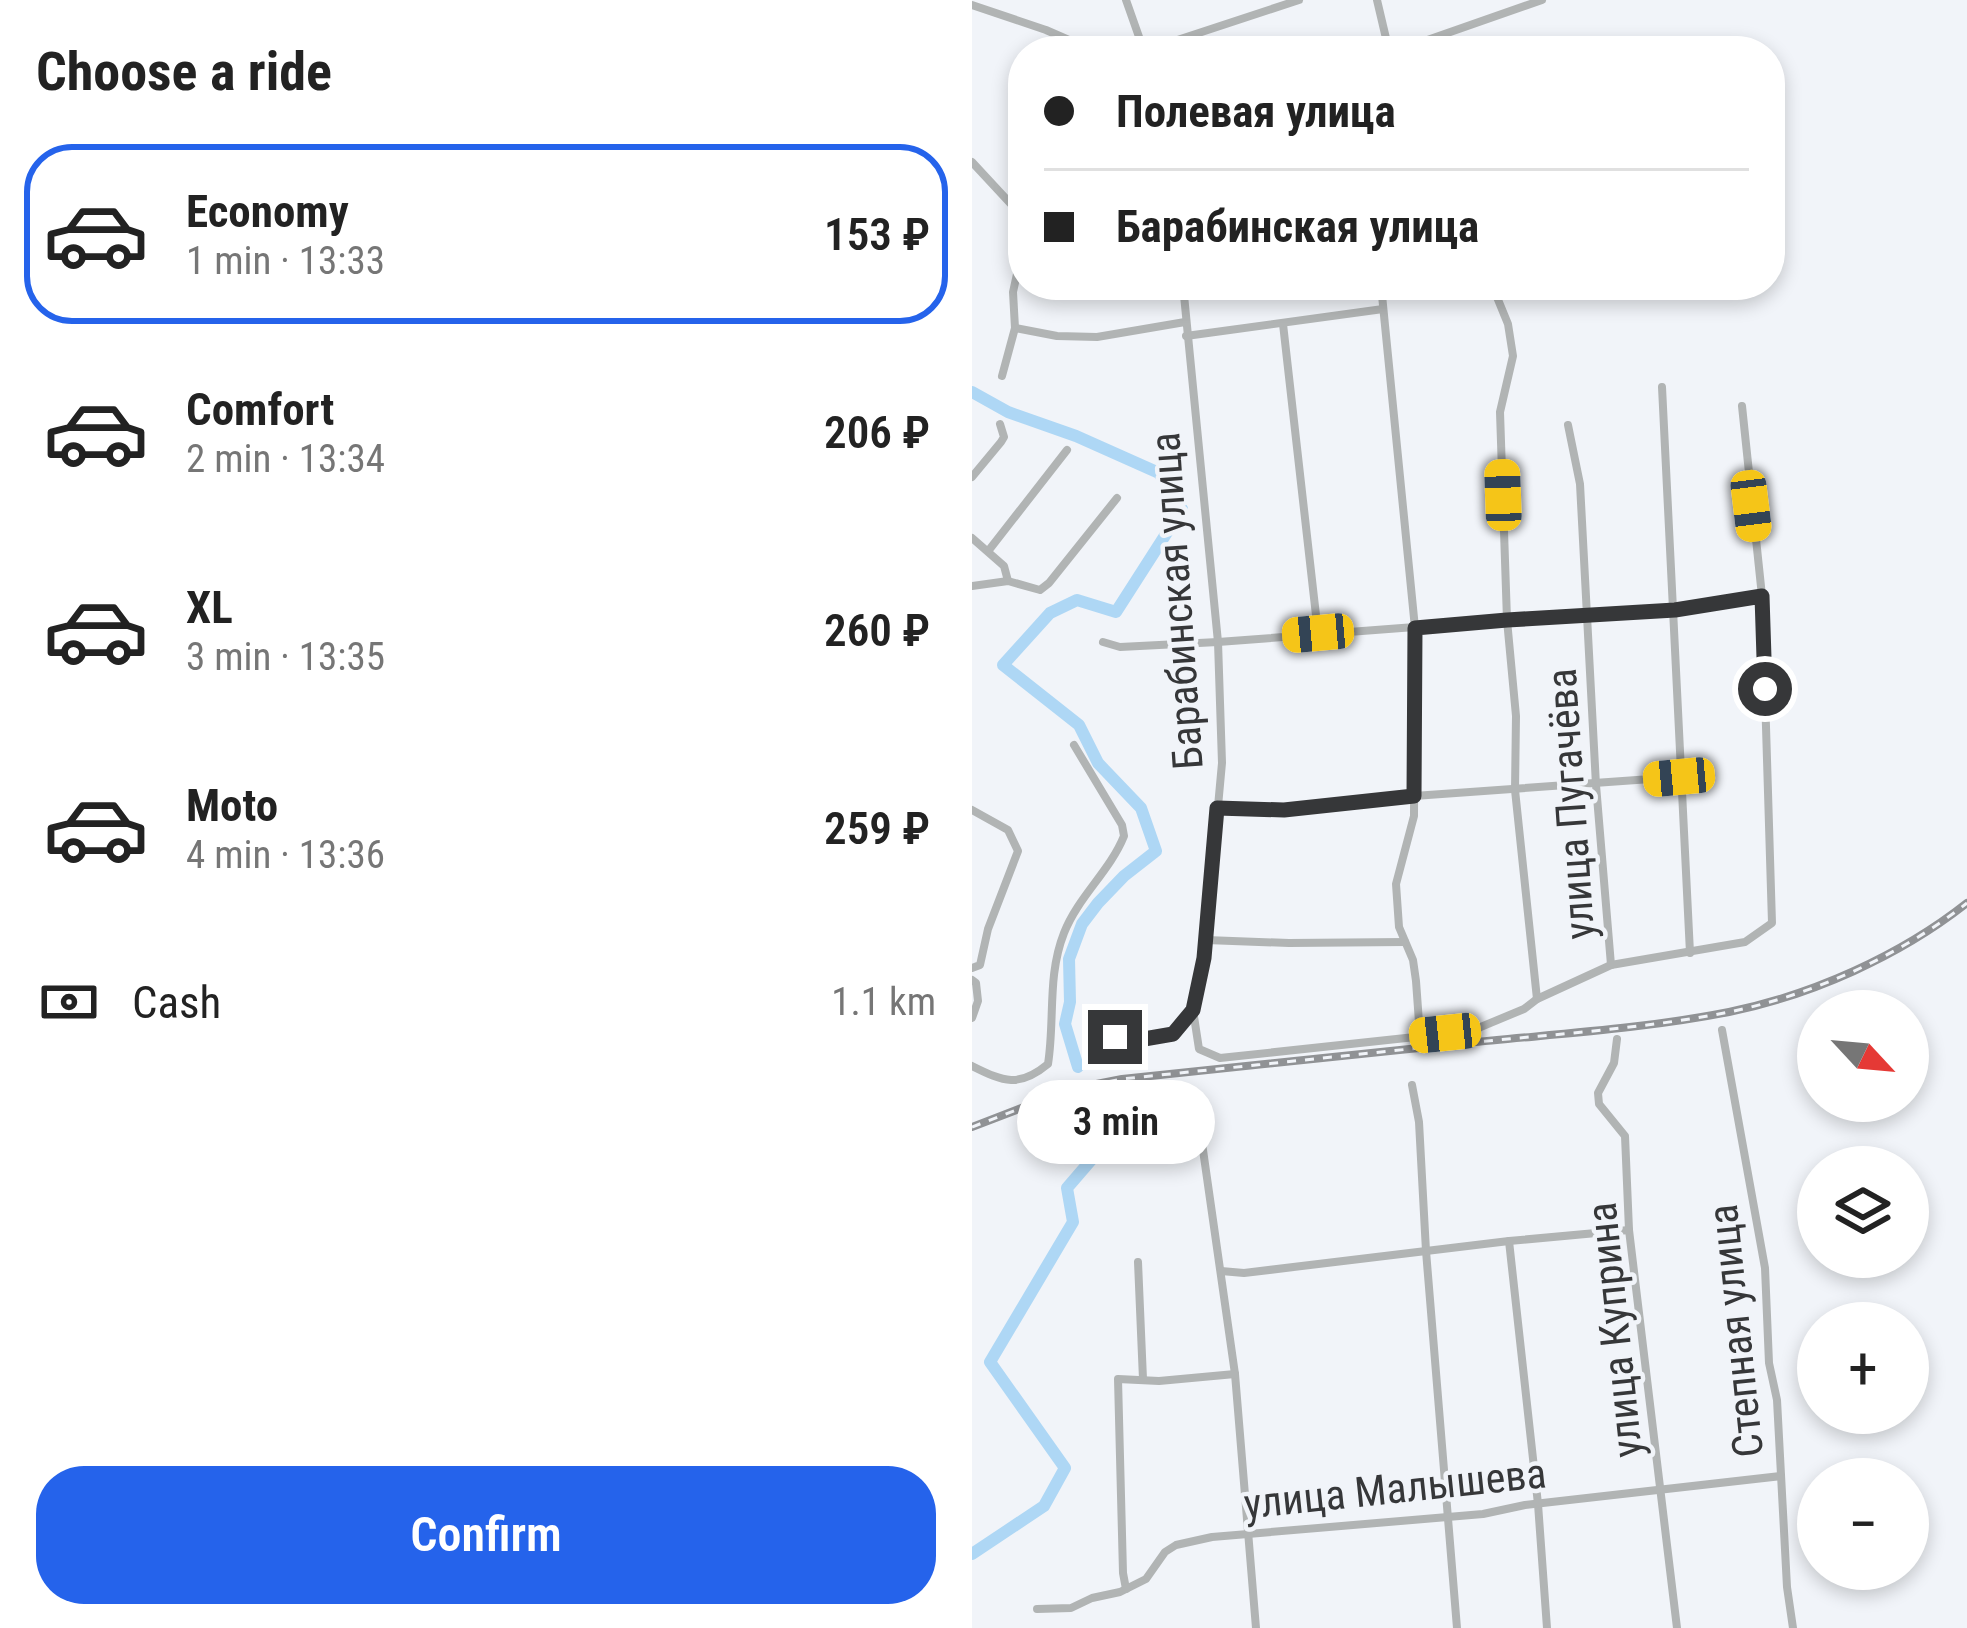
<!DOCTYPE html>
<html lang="en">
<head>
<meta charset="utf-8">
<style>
	:root { --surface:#fff; --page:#f6f6f6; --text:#222; --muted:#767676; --line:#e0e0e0; --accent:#2563eb }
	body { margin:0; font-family:"Roboto Condensed",sans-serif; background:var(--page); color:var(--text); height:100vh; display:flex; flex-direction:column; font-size:45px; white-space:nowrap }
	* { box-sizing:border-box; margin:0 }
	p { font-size:39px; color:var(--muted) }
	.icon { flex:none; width:66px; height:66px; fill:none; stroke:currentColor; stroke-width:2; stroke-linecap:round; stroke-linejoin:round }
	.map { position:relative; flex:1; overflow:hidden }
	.details { display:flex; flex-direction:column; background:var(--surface); width:972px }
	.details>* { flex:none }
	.hud { position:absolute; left:36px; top:36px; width:777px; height:264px; border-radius:48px; box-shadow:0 6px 18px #0003; display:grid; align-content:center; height:264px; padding:0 36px; background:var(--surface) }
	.needle { width:78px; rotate:116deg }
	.tools { position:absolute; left:825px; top:990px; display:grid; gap:24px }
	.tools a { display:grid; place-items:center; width:132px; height:132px; border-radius:50%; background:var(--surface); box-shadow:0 6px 18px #0003; font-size:60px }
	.end { position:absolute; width:54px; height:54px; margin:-27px; border:15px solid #363739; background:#fff; box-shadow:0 0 0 6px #fff }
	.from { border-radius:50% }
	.bubble { position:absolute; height:84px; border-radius:42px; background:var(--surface); box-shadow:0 6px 18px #0003; font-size:39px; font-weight:600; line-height:84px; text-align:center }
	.car { position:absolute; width:36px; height:72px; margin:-36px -18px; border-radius:15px; box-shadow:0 0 9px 3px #0007; background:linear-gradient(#f5c518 24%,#345 0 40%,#f5c518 0 76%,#345 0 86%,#f5c518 0) }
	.hud b { display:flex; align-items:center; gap:42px; height:114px; font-size:45px }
	.hud b+b { border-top:3px solid var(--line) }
	.hud i { width:30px; height:30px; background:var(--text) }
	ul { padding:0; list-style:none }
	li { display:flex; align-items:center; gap:36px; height:180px; margin:0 24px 18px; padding:0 12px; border:6px solid transparent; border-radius:48px }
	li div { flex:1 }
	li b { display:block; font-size:45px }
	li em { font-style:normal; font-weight:600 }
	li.selected { border-color:var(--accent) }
	li>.icon { width:108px; height:108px; stroke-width:1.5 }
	h2 { padding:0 36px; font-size:54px; line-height:144px }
	.pay { display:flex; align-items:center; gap:30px; height:132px; padding:0 36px; font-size:45px }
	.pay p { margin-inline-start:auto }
	.action { display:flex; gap:24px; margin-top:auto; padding:24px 36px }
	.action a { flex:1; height:138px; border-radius:48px; background:var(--accent); color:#fff; font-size:48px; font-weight:600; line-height:138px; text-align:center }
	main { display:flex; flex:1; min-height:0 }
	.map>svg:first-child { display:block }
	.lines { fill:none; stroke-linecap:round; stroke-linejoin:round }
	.river { stroke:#aed7f5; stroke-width:12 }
	.minor { stroke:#b1b4b4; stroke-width:8 }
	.rail-casing { stroke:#909295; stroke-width:8 }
	.rail { stroke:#f1f4f9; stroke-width:3; stroke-dasharray:9; stroke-linecap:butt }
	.route { stroke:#363739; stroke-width:15 }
	.labels { text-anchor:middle; stroke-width:9; stroke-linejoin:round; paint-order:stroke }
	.street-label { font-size:42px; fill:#363739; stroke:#f1f4f9 }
</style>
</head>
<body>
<main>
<section class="details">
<h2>Choose a ride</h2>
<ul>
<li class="selected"><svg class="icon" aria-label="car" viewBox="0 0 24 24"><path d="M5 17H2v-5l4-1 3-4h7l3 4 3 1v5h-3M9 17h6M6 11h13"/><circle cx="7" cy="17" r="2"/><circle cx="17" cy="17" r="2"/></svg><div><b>Economy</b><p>1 min · 13:33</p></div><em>153 ₽</em></li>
<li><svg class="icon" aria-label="car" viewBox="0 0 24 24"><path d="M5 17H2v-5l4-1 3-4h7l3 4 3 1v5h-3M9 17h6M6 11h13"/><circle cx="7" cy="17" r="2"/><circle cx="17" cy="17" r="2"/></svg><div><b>Comfort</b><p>2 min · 13:34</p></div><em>206 ₽</em></li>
<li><svg class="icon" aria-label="car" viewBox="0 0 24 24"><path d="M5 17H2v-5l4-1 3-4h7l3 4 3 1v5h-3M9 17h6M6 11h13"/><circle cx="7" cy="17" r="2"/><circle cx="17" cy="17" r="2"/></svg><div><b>XL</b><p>3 min · 13:35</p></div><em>260 ₽</em></li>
<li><svg class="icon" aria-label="car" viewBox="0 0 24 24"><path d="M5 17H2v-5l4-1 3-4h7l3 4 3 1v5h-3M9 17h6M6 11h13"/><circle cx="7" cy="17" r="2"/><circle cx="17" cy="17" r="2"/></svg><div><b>Moto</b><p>4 min · 13:36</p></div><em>259 ₽</em></li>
</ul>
<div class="pay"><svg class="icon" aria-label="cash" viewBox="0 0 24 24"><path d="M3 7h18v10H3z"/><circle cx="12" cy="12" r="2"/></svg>Cash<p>1.1 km</p></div>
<div class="action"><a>Confirm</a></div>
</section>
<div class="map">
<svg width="995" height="1628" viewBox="0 0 995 1628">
	<rect width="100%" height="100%" fill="#f1f4f9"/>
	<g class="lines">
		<g class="river">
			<polyline points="0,392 36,412 104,436 187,473 210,509 144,612 105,600 78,613 31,665 107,725 126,763 169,808 184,851 152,876 126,903 110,924 97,959 98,1002 93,1024 106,1067"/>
			<polyline points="0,1554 72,1506 93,1468 18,1362 101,1222 95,1188 126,1152 113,1097"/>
		</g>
		<g class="minor">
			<polyline points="154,0 172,51"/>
			<polyline points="405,0 417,51"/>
			<polyline points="0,5 74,30 122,51"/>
			<polyline points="172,51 327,0"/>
			<polyline points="424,51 570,0"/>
			<polyline points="0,162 51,217"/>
			<polyline points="409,285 443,628 442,816 424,884 427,927 441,960 444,981 448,1036"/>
			<polyline points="520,285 536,324 541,356 528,412 535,620 544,716 543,790 565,999"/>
			<polyline points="311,324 346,633"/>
			<polyline points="43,328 85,336 125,337 213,322"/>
			<polyline points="214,336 411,309"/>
			<polyline points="30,376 43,328 41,292 51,247"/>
			<polyline points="690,387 718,953"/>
			<polyline points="596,425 608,484 624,785 639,965"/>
			<polyline points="0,477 29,442 32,437 28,424"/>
			<polyline points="0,538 32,566 36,581"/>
			<polyline points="17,550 95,450"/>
			<polyline points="0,586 36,581 68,590 77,583 145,498"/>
			<polyline points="131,642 148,647 246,642 535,620 702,610 790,596"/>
			<polyline points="245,808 312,810 442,796 707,777"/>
			<polyline points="0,810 36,830 46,851 16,929 8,965 0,968"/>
			<polyline points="234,940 317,943 433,942"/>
			<polyline points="0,980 4,983 6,1001 0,1018"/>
			<polyline points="221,1010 227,1049 248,1058 499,1031 552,1009 565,999 639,965 773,942 800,923 790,596 770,406"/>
			<polyline points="750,1030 793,1268 797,1363 805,1400 815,1587 821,1628"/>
			<polyline points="115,1036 172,1039 201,1034 221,1010 232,958 250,763 246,642 211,285"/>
			<polyline points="645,1039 642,1063 626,1093 627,1104 653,1136 657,1230 705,1628"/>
			<path d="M0,1066C32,1082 47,1088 76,1064C83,1020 75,976 92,933C106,897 138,871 152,836L150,825L102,745"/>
			<polyline points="440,1085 447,1122 454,1251 485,1628"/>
			<polyline points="226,1115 263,1374 284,1628"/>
			<polyline points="537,1241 566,1504 575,1628"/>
			<polyline points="166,1262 171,1379"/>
			<polyline points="249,1271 272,1273 537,1241 657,1230"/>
			<polyline points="154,1589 151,1573 146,1379 187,1381 263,1374"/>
			<polyline points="65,1609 99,1608 120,1598 148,1592 174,1579 193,1552 204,1545 240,1537 511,1514 553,1505 809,1476"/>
		</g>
		<defs>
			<path id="rail" d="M0,1127L99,1089L150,1079C265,1067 380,1055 495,1043C582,1034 671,1029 757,1012C840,995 928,956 995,903"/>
		</defs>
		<use href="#rail" class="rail-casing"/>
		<use href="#rail" class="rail"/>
	</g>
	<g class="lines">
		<polyline class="route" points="143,1037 172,1039 201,1034 221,1010 232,958 245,808 312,810 442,796 443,628 535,620 703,610 790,596 793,689"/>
	</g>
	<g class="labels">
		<g class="street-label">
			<text transform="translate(204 601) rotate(-94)" y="15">Барабинская улица</text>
			<text transform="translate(598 804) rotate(-94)" y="15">улица Пугачёва</text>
			<text transform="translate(642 1330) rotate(-96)" y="15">улица Куприна</text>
			<text transform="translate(763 1331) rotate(-96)" y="15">Степная улица</text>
			<text transform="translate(423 1488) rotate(-6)" y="15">улица Малышева</text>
		</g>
	</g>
</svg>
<div class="tools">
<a><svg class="needle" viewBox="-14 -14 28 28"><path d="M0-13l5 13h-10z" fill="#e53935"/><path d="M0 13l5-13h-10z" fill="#767676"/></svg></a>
<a><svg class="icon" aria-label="layers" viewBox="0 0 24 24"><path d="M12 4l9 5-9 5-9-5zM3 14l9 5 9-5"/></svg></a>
<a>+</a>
<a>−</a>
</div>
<i class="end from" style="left:793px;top:689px"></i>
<i class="end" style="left:143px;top:1037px"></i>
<div class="bubble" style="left:45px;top:1080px;width:198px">3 min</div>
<i class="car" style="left:531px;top:495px;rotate:358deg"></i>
<i class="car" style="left:779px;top:506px;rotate:173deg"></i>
<i class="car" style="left:346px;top:633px;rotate:265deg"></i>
<i class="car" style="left:707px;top:777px;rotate:265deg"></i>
<i class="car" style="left:473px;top:1033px;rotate:264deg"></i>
<div class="hud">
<b><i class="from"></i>Полевая улица</b>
<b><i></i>Барабинская улица</b>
</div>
</div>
</main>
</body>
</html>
